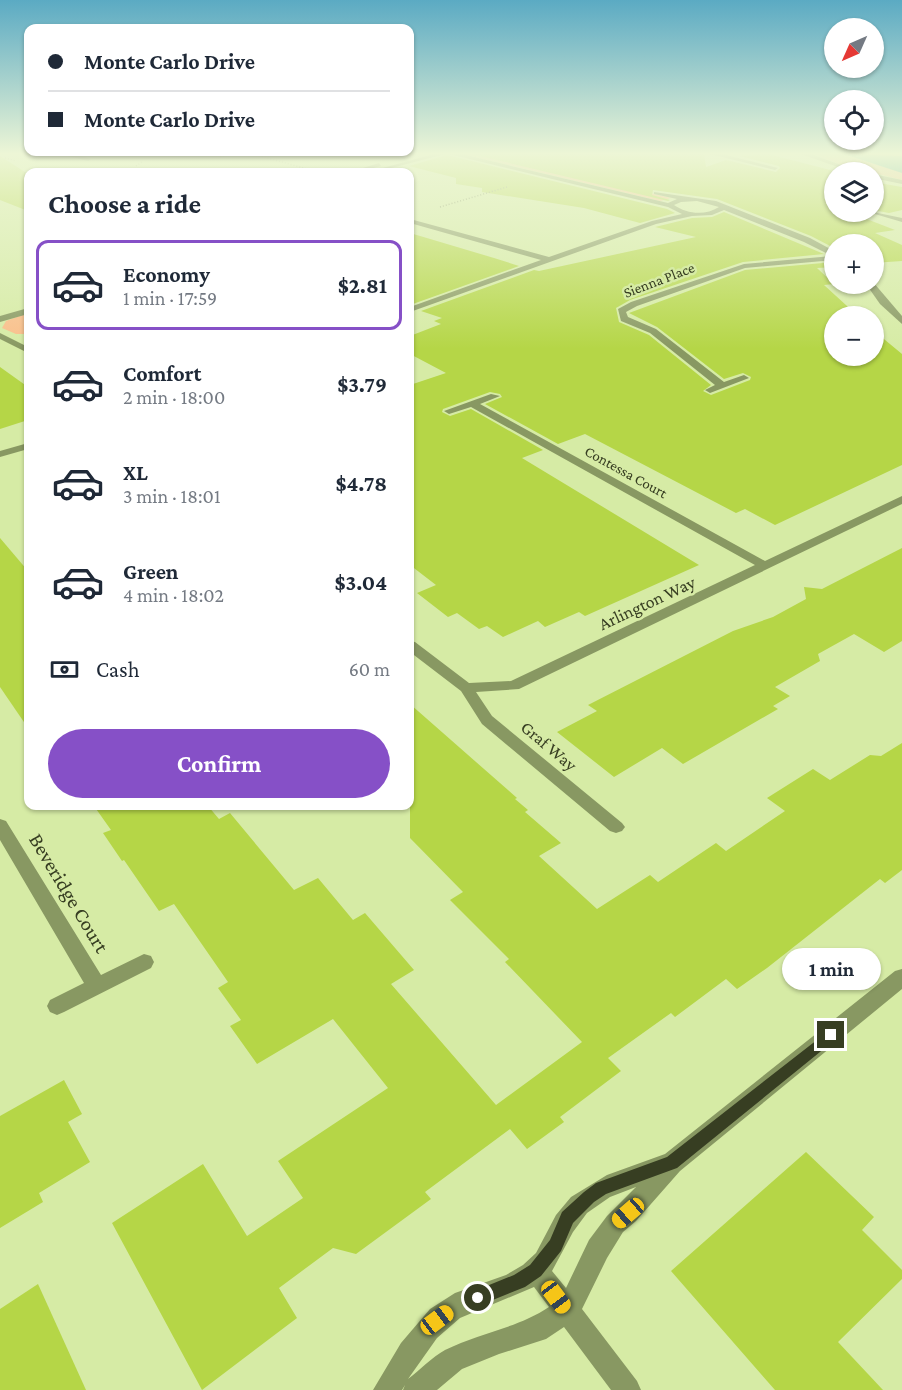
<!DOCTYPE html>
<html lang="en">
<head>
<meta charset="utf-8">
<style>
	:root { --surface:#fff; --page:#f2f2f3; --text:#1f2937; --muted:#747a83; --line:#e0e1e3; --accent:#8650c7 }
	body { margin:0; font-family:"Crimson Pro",serif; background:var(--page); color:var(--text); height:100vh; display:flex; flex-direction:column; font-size:22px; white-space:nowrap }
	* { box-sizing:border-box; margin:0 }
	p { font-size:20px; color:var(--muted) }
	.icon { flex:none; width:33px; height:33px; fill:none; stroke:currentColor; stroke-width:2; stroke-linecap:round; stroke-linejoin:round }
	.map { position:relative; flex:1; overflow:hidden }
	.sheet { position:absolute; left:24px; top:168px; width:390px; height:642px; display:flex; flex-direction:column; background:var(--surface); border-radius:12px; box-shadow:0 2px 4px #0004 }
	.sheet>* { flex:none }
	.banner { position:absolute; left:24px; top:24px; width:390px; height:132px; border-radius:12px; box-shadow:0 2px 4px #0004; display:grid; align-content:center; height:132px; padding:0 24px; background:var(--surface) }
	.needle { width:39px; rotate:225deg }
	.tools { position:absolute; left:824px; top:18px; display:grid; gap:12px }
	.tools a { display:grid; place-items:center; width:60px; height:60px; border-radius:50%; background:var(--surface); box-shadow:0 2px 4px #0004; font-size:30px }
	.end { position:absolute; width:27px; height:27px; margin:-14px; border:8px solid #373e22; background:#fff; box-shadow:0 0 0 3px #fff }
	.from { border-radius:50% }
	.bubble { position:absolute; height:42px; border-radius:21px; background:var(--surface); box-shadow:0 2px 4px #0004; font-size:20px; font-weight:700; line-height:42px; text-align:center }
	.car { position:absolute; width:18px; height:36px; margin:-18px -9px; border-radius:8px; box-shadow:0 0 4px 2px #0007; background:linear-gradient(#f5c518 24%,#345 0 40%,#f5c518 0 76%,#345 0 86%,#f5c518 0) }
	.banner b { display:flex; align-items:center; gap:21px; height:57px; font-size:22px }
	.banner b+b { border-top:2px solid var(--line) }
	.banner i { width:15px; height:15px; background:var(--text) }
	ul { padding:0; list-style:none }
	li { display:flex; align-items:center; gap:18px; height:90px; margin:0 12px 9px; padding:0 12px; border:3px solid transparent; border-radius:12px }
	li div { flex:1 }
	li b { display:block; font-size:22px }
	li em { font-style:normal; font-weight:700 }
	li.active { border-color:var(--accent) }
	li>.icon { width:54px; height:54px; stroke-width:1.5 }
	h2 { padding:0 24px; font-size:27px; line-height:72px }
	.pay { display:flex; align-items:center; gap:15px; height:66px; padding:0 24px; font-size:22px }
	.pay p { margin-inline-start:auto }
	.button { display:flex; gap:12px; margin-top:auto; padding:12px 24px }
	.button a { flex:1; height:69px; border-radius:36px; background:var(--accent); color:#fff; font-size:24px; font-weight:700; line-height:69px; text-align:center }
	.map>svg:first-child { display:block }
	.green { fill:#fabe8a }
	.water { fill:#289c8c }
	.building { fill:#b5d647 }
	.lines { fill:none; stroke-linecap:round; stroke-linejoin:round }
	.path { stroke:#818f5f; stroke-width:1.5; stroke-dasharray:1 2; stroke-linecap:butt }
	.minor { fill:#889862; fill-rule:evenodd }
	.route { fill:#373e22 }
	.labels { text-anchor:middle; stroke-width:5; stroke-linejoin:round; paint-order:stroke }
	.far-street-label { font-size:15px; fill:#373e22; stroke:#d6eba5 }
	.street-label { font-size:18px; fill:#373e22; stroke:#d6eba5 }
	.near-street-label { font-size:21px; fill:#373e22; stroke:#d6eba5 }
</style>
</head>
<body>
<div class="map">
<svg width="902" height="1390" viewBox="0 0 902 1390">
	<rect width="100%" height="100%" fill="#d6eba5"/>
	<g class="green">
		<polygon points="462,154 483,154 671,198 660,201"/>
		<polygon points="814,154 902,154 902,180 839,164"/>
		<polygon points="28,313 28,334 16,334 2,328 6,321"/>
	</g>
	<polygon class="water" points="844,154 902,156 902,173"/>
	<g class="building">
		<polygon points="472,154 704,154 706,167 726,160 776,172 780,168 779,166 740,156 768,154 838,172 834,172 834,212 866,212 873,216 864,218 895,230 875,233 902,245 902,261 873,263 873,244 834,244 834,248 811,236 717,199 653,190 652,195 670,200 668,201"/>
		<polygon points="447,155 667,209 675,213 640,223 584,208 482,192 482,188 456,184 456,178 409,166"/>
		<polygon points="0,156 28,174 28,211 0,200"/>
		<polygon points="873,182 902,187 902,210 889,213 873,210"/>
		<polygon points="724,212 824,254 743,262 630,300 616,308 619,322 649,335 711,385 703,391 711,395 750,380 751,377 743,373 724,379 657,327 629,313 745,270 834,262 834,267 817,268 834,284 824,285 858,316 834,316 834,356 873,356 873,330 902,354 902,465 775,525 745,509 736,513 585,434 558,444 485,404 502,397 500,394 490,392 443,409 442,412 450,416 471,409 543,450 522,458 699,565 585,616 579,612 545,627 538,621 503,637 487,626 479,629 457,613 448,617 417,593 436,585 410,565 410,385 446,373 410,354 410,336 441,324 434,321 442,318 421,311 534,270 539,271 696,237 655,227 692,218 712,217"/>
		<polygon points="410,233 494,258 519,266 410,305"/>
		<polygon points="0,367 28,387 28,420 0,429"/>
		<polygon points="0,538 28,571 28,728 0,687"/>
		<polygon points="902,548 902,641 884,652 854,634 818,654 820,661 775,687 790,696 773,706 778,709 683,764 662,748 614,777 557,732 597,711 588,705 733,631 773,617 806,599 804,587 822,589"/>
		<polygon points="410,704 517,798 515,799 528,810 525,812 561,843 539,856 597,909 650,875 658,882 716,843 726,851 785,811 767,798 813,769 830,780 870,755 881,756 902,743 902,870 885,883 880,879 767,968 737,989 726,979 675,1017 671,1013 608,1058 621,1071 560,1117 564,1122 527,1149 510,1129 425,1192 431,1199 356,1254 333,1248 279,1288 297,1318 202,1390 112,1223 203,1164 247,1236 303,1198 278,1161 388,1088 333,1019 257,1064 230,1026 241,1020 218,988 228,982 174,904 159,911 124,860 122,861 103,833 111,830 94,806 208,806 219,819 230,813 294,890 318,878 353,920 365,913 414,970 391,984 496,1105 582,1042 505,962 509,959 450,900 463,892 410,838"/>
		<polygon points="64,1080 82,1114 68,1122 90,1162 39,1193 43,1202 0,1228 0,1116"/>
		<polygon points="806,1152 874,1217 862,1230 902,1270 902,1279 838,1342 883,1390 775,1390 671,1271"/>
		<polygon points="38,1284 86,1390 0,1390 0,1309"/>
	</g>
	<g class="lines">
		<g class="path">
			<polyline points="253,154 318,172"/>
			<polyline points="220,157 228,154"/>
			<polyline points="5,158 16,161"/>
			<polyline points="136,166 142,162"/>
			<polyline points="125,172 128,171"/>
			<polyline points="440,207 507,187"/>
		</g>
		<g class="minor">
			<polygon points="61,154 74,154 91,159 88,161"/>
			<polygon points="434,154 445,154 376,172 368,172"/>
			<path d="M449,154H461L668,203L677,199L654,194V192L716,201L810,238L834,251V260L745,268L637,306L626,312L628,317L656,329L724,382L744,375L749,378L710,393L705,390L715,385L650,333L621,321L618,309L631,302L744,264L832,256L804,242L724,210L712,215L692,216L656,224L410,312V307L541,260L410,223V219L549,257L652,221L682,214L668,207ZM697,201L719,207C705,216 687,214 674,205L681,202Z"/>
			<polygon points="710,154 722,154 778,168 775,170"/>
			<polygon points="801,154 811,154 860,172 852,172"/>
			<polygon points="379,163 381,166 358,172 350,172"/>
			<polygon points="873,174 902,180 902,184 873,178"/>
			<polygon points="873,212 902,218 902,222 868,212"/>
			<polygon points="873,282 902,316 902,324 880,304 866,284"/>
			<polygon points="28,308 28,314 0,322 0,316"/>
			<polygon points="0,333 28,347 28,353 0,339"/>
			<polygon points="491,394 500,396 480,404 765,561 902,496 902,504 519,689 476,692 492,716 622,823 625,827 622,831 616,833 610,831 482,724 461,691 410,652 410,641 415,642 469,683 511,681 755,565 471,407 449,414 444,411"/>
			<polygon points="28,443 28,449 0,457 0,451"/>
			<polygon points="0,819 6,821 101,975 144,954 151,956 154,962 151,968 64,1012 57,1015 50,1012 47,1006 50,1000 84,983 0,840"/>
			<path d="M902,969V989L680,1171L636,1221L623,1232L607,1258L582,1309L637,1381L641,1390H611L564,1327L546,1339L499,1354L462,1369L437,1390H403L405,1385L402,1390H373L401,1343L430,1309L455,1293L506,1275L523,1265L536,1253L556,1215L571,1197L607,1175L665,1154L895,971ZM636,1187L607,1216L589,1240L566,1288L552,1271L573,1232L587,1213L610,1197ZM534,1287L549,1307C518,1328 479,1333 445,1350C432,1357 420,1370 408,1379L437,1338L460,1318Z"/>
		</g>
	</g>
	<linearGradient id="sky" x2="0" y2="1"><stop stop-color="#5baac3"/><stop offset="0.44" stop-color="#edf6d6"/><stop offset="1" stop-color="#edf6d6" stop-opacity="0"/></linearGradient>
	<rect width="902" height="349" fill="url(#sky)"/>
	<polygon class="route" points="831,1029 836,1030 838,1035 836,1039 677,1168 606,1194 594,1202 573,1223 561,1251 541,1276 525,1287 478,1306 472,1304 470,1298 472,1292 514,1275 530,1265 550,1240 562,1212 584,1192 596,1183 667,1157"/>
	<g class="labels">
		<g class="far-street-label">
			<text transform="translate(659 280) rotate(-21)" y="5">Sienna Place</text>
			<text transform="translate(626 472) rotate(29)" y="5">Contessa Court</text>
		</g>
		<g class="street-label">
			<text transform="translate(647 603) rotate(-25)" y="6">Arlington Way</text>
			<text transform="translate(549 746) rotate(40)" y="6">Graf Way</text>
		</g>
		<g class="near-street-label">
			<text transform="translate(69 893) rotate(59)" y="7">Beveridge Court</text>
		</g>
	</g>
</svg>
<div class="tools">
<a><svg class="needle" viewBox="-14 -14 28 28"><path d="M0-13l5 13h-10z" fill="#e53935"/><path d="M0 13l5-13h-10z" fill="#747a83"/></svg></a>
<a><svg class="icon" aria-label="locate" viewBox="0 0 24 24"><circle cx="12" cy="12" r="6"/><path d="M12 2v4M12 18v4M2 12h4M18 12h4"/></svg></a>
<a><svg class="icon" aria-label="layers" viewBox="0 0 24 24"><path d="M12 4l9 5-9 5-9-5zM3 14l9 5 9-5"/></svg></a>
<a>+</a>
<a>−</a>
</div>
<i class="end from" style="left:478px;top:1298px"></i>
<i class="end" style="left:831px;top:1035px"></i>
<div class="bubble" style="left:782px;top:948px;width:99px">1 min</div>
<i class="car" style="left:628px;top:1213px;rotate:229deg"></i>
<i class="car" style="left:556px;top:1297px;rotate:143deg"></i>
<i class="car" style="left:437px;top:1320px;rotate:53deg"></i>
<div class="banner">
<b><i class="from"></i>Monte Carlo Drive</b>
<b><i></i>Monte Carlo Drive</b>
</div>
<section class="sheet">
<h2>Choose a ride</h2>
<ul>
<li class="active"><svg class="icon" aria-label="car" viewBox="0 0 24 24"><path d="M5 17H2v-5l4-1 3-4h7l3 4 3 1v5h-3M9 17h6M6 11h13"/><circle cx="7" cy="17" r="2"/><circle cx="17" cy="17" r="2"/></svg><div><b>Economy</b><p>1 min · 17:59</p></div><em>$2.81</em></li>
<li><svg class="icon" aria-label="car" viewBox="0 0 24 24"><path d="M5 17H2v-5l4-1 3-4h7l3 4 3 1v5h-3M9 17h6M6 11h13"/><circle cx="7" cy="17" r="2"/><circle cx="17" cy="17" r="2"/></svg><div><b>Comfort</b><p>2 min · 18:00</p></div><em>$3.79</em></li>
<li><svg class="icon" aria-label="car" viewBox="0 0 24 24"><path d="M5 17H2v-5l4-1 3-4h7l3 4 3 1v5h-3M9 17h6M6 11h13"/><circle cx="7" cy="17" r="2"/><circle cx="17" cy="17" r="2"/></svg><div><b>XL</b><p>3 min · 18:01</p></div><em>$4.78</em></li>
<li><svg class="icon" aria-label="car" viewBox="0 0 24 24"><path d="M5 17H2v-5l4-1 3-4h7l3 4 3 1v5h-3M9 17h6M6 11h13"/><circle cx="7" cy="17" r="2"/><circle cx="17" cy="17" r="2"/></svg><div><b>Green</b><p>4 min · 18:02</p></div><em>$3.04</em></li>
</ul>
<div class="pay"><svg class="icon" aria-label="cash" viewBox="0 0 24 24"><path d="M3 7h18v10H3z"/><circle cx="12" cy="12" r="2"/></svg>Cash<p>60 m</p></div>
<div class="button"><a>Confirm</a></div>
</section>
</div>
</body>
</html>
